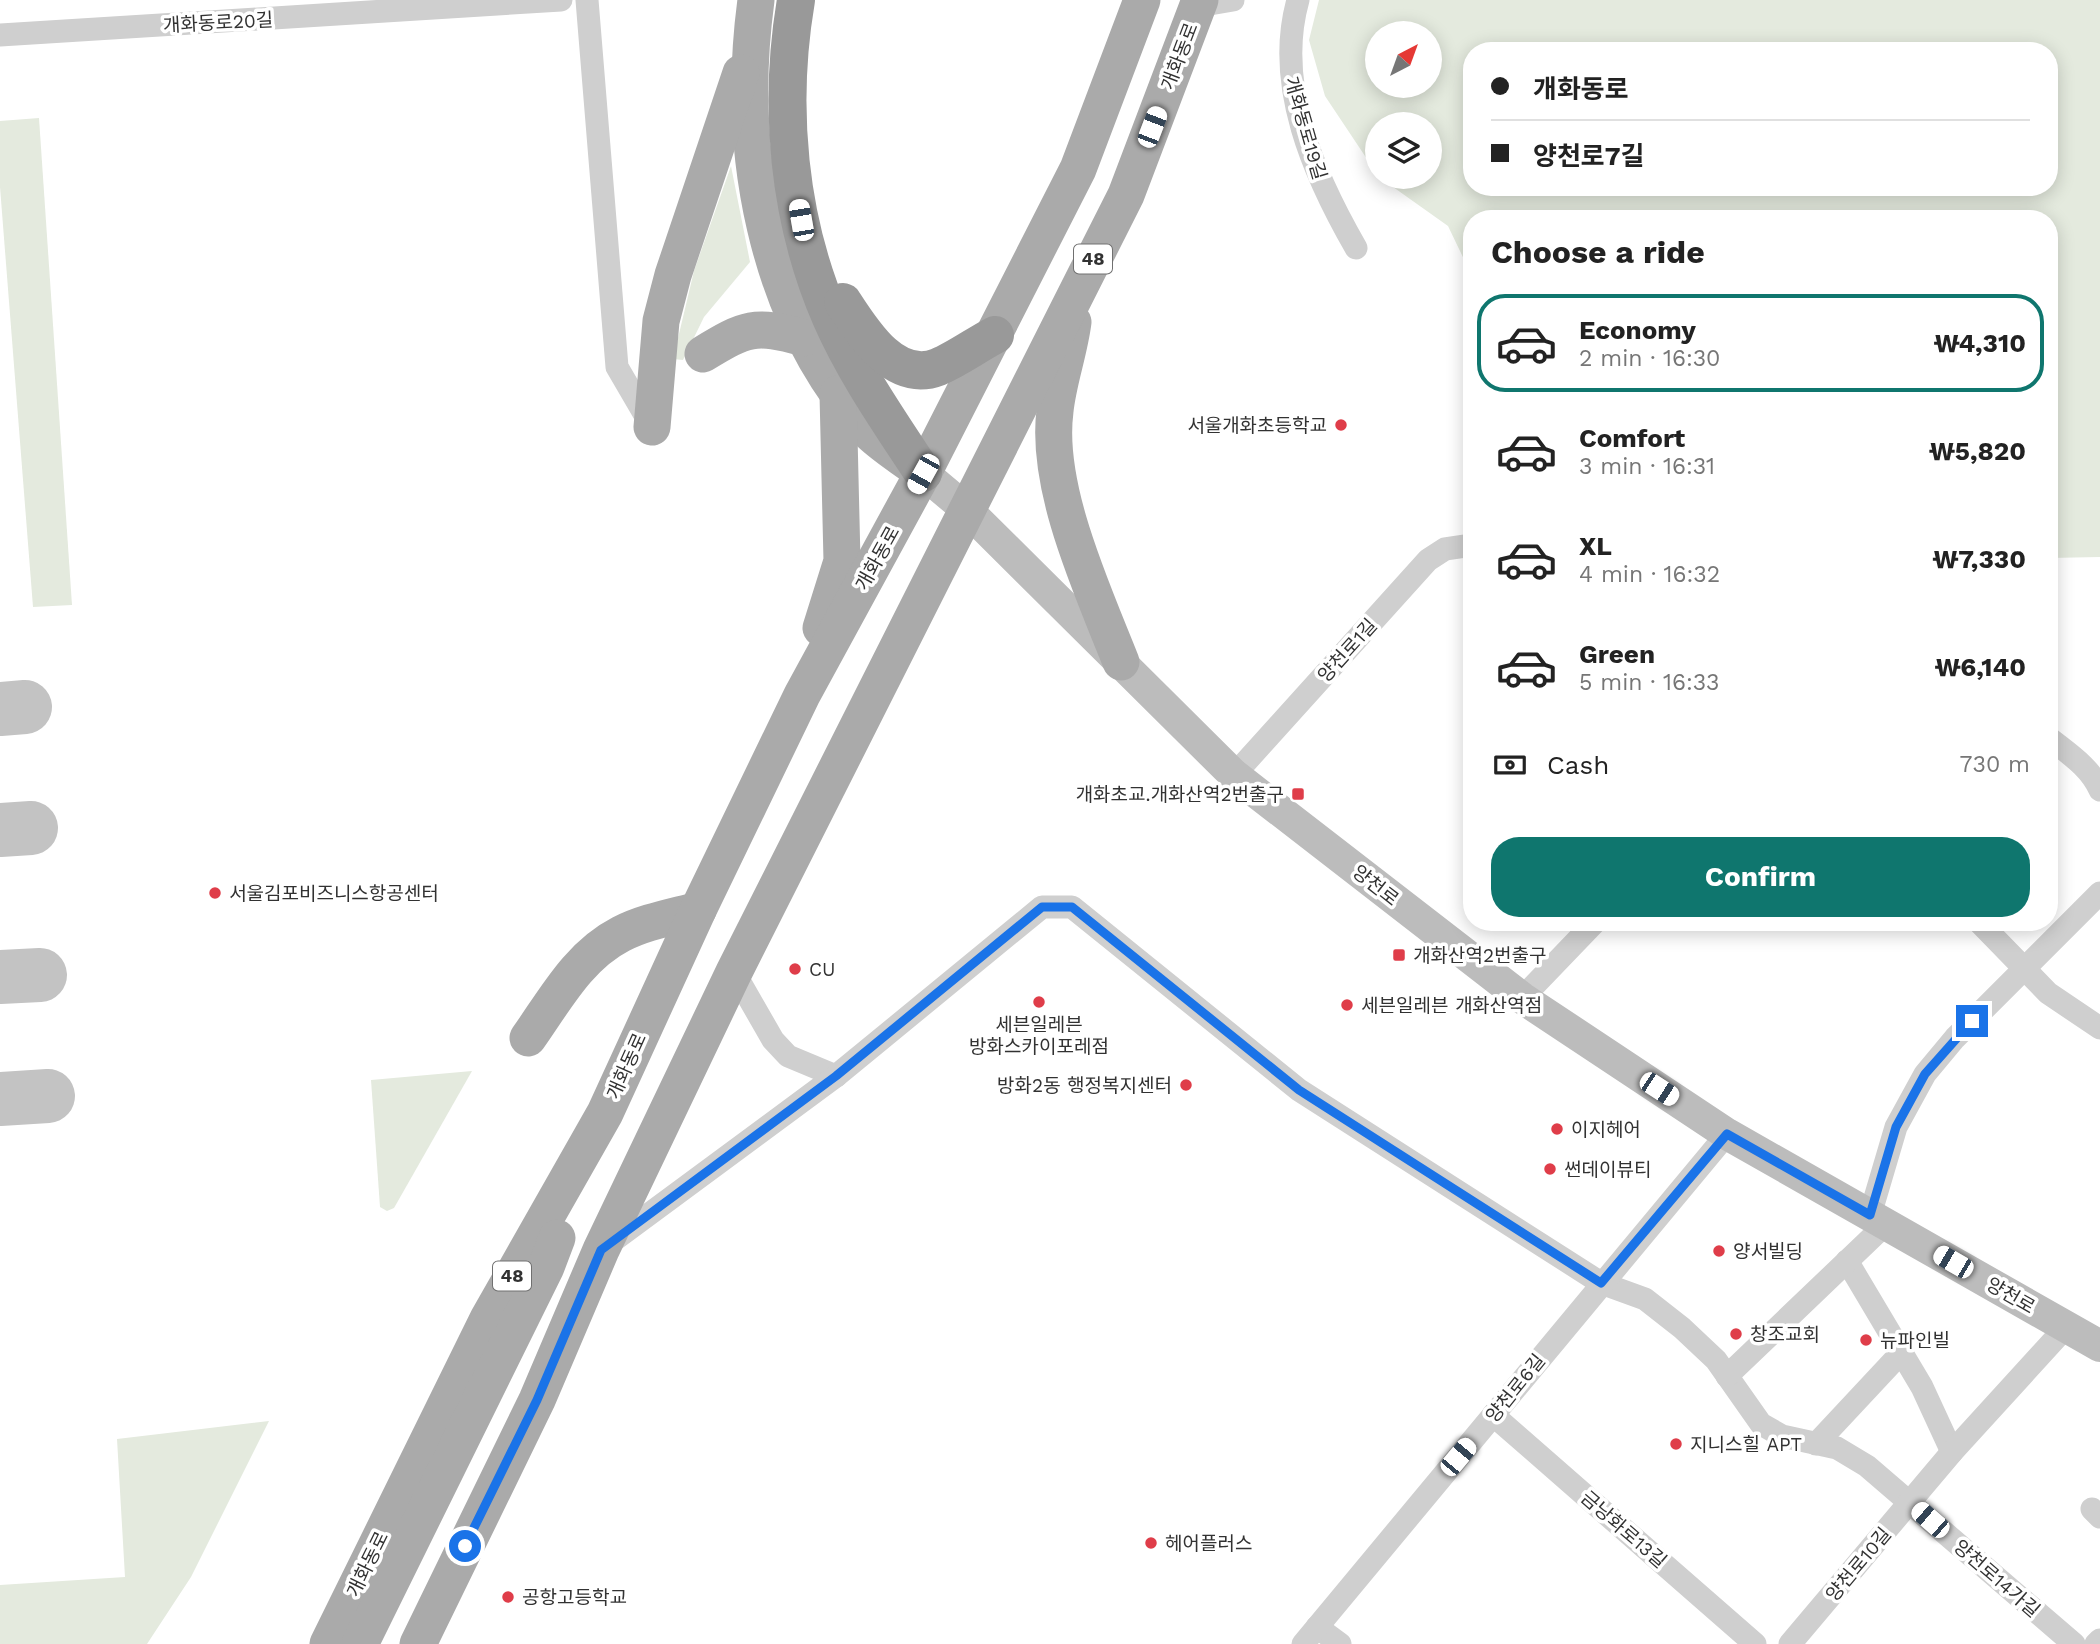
<!DOCTYPE html>
<html lang="en">
<head>
<meta charset="utf-8">
<style>
	:root { --surface:#fff; --page:#f6f6f6; --text:#222; --muted:#767676; --line:#e0e0e0; --accent:#0f766e }
	body { margin:0; font-family:"Work Sans","Noto Sans KR",sans-serif; background:var(--page); color:var(--text); height:100vh; display:flex; flex-direction:column; font-size:26px; white-space:nowrap }
	* { box-sizing:border-box; margin:0 }
	p { font-size:23px; color:var(--muted) }
	.icon { flex:none; width:38px; height:38px; fill:none; stroke:currentColor; stroke-width:2; stroke-linecap:round; stroke-linejoin:round }
	.map { position:relative; flex:1; overflow:hidden }
	.details { position:absolute; left:1463px; top:210px; width:595px; height:721px; display:flex; flex-direction:column; background:var(--surface); border-radius:28px; box-shadow:0 4px 18px #0003 }
	.details>* { flex:none }
	.guide { position:absolute; left:1463px; top:42px; width:595px; height:154px; border-radius:28px; box-shadow:0 4px 18px #0003; display:grid; align-content:center; height:154px; padding:0 28px; background:var(--surface) }
	.needle { width:46px; rotate:41deg }
	.buttons { position:absolute; left:1365px; top:21px; display:grid; gap:14px }
	.buttons a { display:grid; place-items:center; width:77px; height:77px; border-radius:50%; background:var(--surface); box-shadow:0 4px 18px #0003; font-size:35px }
	.end { position:absolute; width:32px; height:32px; margin:-16px; border:9px solid #1a73e8; background:#fff; box-shadow:0 0 0 4px #fff }
	.from { border-radius:50% }
	.car { position:absolute; width:21px; height:42px; margin:-21px -10px; border-radius:9px; box-shadow:0 0 5px 2px #0007; background:linear-gradient(#fff 24%,#345 0 40%,#fff 0 76%,#345 0 86%,#fff 0) }
	.guide b { display:flex; align-items:center; gap:24px; height:66px; font-size:26px }
	.guide b+b { border-top:2px solid var(--line) }
	.guide i { width:18px; height:18px; background:var(--text) }
	ul { padding:0; list-style:none }
	li { display:flex; align-items:center; gap:21px; height:98px; margin:0 14px 10px; padding:0 14px; border:4px solid transparent; border-radius:28px }
	li div { flex:1 }
	li b { display:block; font-size:26px }
	li em { font-style:normal; font-weight:700 }
	li.current { border-color:var(--accent) }
	li>.icon { width:63px; height:63px; stroke-width:1.5 }
	h2 { padding:0 28px; font-size:32px; line-height:84px }
	.pay { display:flex; align-items:center; gap:18px; height:77px; padding:0 28px; font-size:26px }
	.pay p { margin-inline-start:auto }
	.action { display:flex; gap:14px; margin-top:auto; padding:14px 28px }
	.action a { flex:1; height:80px; border-radius:28px; background:var(--accent); color:#fff; font-size:28px; font-weight:700; line-height:80px; text-align:center }
	.map>svg:first-child { display:block }
	.green { fill:#e4eade; fill-rule:evenodd }
	.lines { fill:none; stroke-linecap:round; stroke-linejoin:round }
	.taxiway { stroke:#c3c3c3; stroke-width:54 }
	.minor { stroke:#cfcfcf; stroke-width:23 }
	.secondary { stroke:#bcbcbc; stroke-width:32 }
	.primary { stroke:#aaa; stroke-width:37 }
	.motorway { stroke:#999; stroke-width:38 }
	.route { stroke:#1a73e8; stroke-width:9 }
	.poi-dot { fill:#df3d49; stroke:#fff; stroke-width:2.5 }
	.labels { text-anchor:middle; stroke-width:7; stroke-linejoin:round; paint-order:stroke }
	.shield { fill:#fff; stroke:#707070; stroke-width:2 }
	.shield-label { font-size:18px; font-weight:bold; fill:#323232 }
	.street-label { font-size:19px; fill:#323232; stroke:#fff }
	.poi-label { font-size:19px; fill:#323232; stroke:#fff; text-anchor:start }
</style>
</head>
<body>
<div class="map">
<svg width="2100" height="1644" viewBox="0 0 2100 1644">
	<rect width="100%" height="100%" fill="#fff"/>
	<g class="green">
		<path d="M1319,0H2100V557L2049,558V219H1472V276L1448,226L1379,177H1430V124H1377V174L1325,96L1309,40ZM1430,33V86H1377V33ZM1472,51H2049V187H1472Z"/>
		<polygon points="39,118 72,605 33,607 0,187 0,121"/>
		<polygon points="731,166 750,262 704,317 683,360 673,359 694,271"/>
		<polygon points="472,1071 394,1208 387,1211 380,1207 371,1080"/>
		<polygon points="269,1421 191,1577 147,1644 0,1644 0,1585 125,1577 117,1439"/>
	</g>
	<g class="lines">
		<g class="taxiway">
			<polyline points="0,709 25,707"/>
			<polyline points="0,830 31,828"/>
			<polyline points="0,977 40,975"/>
			<polyline points="0,1099 48,1096"/>
		</g>
		<g class="minor">
			<polyline points="587,0 617,367 652,427"/>
			<path d="M1298,0C1274,85 1314,175 1356,248"/>
			<polyline points="1198,6 1233,0"/>
			<polyline points="0,35 561,0"/>
			<path d="M2049,738C2069,754 2090,767 2100,790"/>
			<polyline points="1234,775 1428,560 1445,549 1472,545"/>
			<polyline points="1979,922 2048,993 2100,1028"/>
			<polyline points="734,972 773,1040 788,1056 836,1076"/>
			<polyline points="1522,998 1595,922"/>
			<polyline points="1870,1215 1896,1127 1925,1074 1955,1038 2100,893"/>
			<polyline points="610,1243 836,1076 1042,907 1072,907 1299,1090 1601,1283 1645,1299 1682,1328 1716,1360 1761,1424 1782,1436 1837,1448 1867,1466 2074,1644"/>
			<polyline points="1847,1261 1922,1387 1952,1452"/>
			<polyline points="1727,1376 1886,1224"/>
			<polyline points="1493,1415 1755,1644"/>
			<polyline points="1816,1444 1901,1353"/>
			<polyline points="2092,1509 2100,1517"/>
			<polyline points="1317,1627 1340,1644"/>
			<polyline points="1303,1644 1727,1134"/>
			<polyline points="1790,1644 1952,1452 2066,1327"/>
			<polyline points="2096,1644 2100,1640"/>
		</g>
		<polyline class="secondary" points="923,473 966,509 1234,775 1522,998 1727,1134 2100,1346"/>
		<g class="primary">
			<path d="M756,0C736,148 764,314 866,429C880,444 900,456 916,468"/>
			<path d="M1073,322C1069,353 1058,381 1055,411C1045,488 1093,591 1121,662"/>
			<path d="M703,354C746,328 754,324 804,338"/>
			<polyline points="652,427 661,321 673,275 741,73"/>
			<polyline points="821,628 842,561 838,394"/>
			<path d="M528,1038C555,1000 578,956 621,934C644,922 672,917 698,910"/>
			<polyline points="328,1644 488,1319 605,1113 698,910 802,695 923,473 1078,169 1142,0"/>
			<polyline points="360,1644 546,1267 557,1238"/>
			<polyline points="418,1644 537,1400 601,1250 734,972 1126,195 1200,0"/>
		</g>
		<g class="motorway">
			<path d="M796,0C778,106 788,219 831,318C855,373 891,424 923,473"/>
			<path d="M843,302C863,333 895,384 938,367C957,359 976,345 995,335"/>
		</g>
	</g>
	<g class="lines">
		<polyline class="route" points="465,1546 537,1400 601,1250 836,1076 1042,907 1072,907 1299,1090 1601,1283 1727,1134 1870,1215 1896,1127 1925,1074 1972,1021"/>
	</g>
	<g class="poi-dot">
		<circle cx="1341" cy="425" r="7"/>
		<rect x="1291" y="787" width="14" height="14" rx="3.5"/>
		<circle cx="215" cy="893" r="7"/>
		<rect x="1392" y="948" width="14" height="14" rx="3.5"/>
		<circle cx="795" cy="969" r="7"/>
		<circle cx="1039" cy="1002" r="7"/>
		<circle cx="1347" cy="1005" r="7"/>
		<circle cx="1186" cy="1085" r="7"/>
		<circle cx="1557" cy="1129" r="7"/>
		<circle cx="1550" cy="1169" r="7"/>
		<circle cx="1719" cy="1251" r="7"/>
		<circle cx="1736" cy="1334" r="7"/>
		<circle cx="1866" cy="1340" r="7"/>
		<circle cx="1676" cy="1444" r="7"/>
		<circle cx="1151" cy="1543" r="7"/>
		<circle cx="508" cy="1597" r="7"/>
	</g>
	<g class="labels">
		<g class="shield">
			<rect x="1074" y="244.5" width="38" height="29" rx="5"/>
			<rect x="493" y="1261.5" width="38" height="29" rx="5"/>
		</g>
		<g class="shield-label">
			<text x="1093" y="265">48</text>
			<text x="512" y="1282">48</text>
		</g>
		<g class="street-label">
			<text transform="translate(218 22) rotate(-3)" y="7">개화동로20길</text>
			<text transform="translate(1179 56) rotate(-69)" y="7">개화동로</text>
			<text transform="translate(1306 128) rotate(74)" y="7">개화동로19길</text>
			<text transform="translate(877 558) rotate(-61)" y="7">개화동로</text>
			<text transform="translate(1347 650) rotate(-48)" y="7">양천로1길</text>
			<text transform="translate(1376 885) rotate(38)" y="7">양천로</text>
			<text transform="translate(626 1066) rotate(-66)" y="7">개화동로</text>
			<text transform="translate(2011 1295) rotate(30)" y="7">양천로</text>
			<text transform="translate(1515 1388) rotate(-51)" y="7">양천로6길</text>
			<text transform="translate(1624 1529) rotate(41)" y="7">금낭화로13길</text>
			<text transform="translate(367 1564) rotate(-64)" y="7">개화동로</text>
			<text transform="translate(1858 1564) rotate(-50)" y="7">양천로10길</text>
			<text transform="translate(1997 1578) rotate(41)" y="7">양천로14가길</text>
		</g>
		<g class="poi-label">
			<text x="1327" y="432" text-anchor="end">서울개화초등학교</text>
			<text x="1284" y="801" text-anchor="end">개화초교.개화산역2번출구</text>
			<text x="229" y="900">서울김포비즈니스항공센터</text>
			<text x="1413" y="962">개화산역2번출구</text>
			<text x="809" y="976">CU</text>
			<text x="1361" y="1012">세븐일레븐 개화산역점</text>
			<text x="1039" y="1031" text-anchor="middle">세븐일레븐<tspan x="1039" dy="22">방화스카이포레점</tspan></text>
			<text x="1172" y="1092" text-anchor="end">방화2동 행정복지센터</text>
			<text x="1571" y="1136">이지헤어</text>
			<text x="1564" y="1176">썬데이뷰티</text>
			<text x="1733" y="1258">양서빌딩</text>
			<text x="1750" y="1341">창조교회</text>
			<text x="1880" y="1347">뉴파인빌</text>
			<text x="1690" y="1451">지니스힐 APT</text>
			<text x="1165" y="1550">헤어플러스</text>
			<text x="522" y="1604">공항고등학교</text>
		</g>
	</g>
</svg>
<div class="buttons">
<a><svg class="needle" viewBox="-14 -14 28 28"><path d="M0-13l5 13h-10z" fill="#e53935"/><path d="M0 13l5-13h-10z" fill="#767676"/></svg></a>
<a><svg class="icon" aria-label="layers" viewBox="0 0 24 24"><path d="M12 4l9 5-9 5-9-5zM3 14l9 5 9-5"/></svg></a>
</div>
<i class="end from" style="left:465px;top:1546px"></i>
<i class="end" style="left:1972px;top:1021px"></i>
<i class="car" style="left:1152px;top:127px;rotate:21deg"></i>
<i class="car" style="left:801px;top:220px;rotate:350deg"></i>
<i class="car" style="left:923px;top:474px;rotate:209deg"></i>
<i class="car" style="left:1659px;top:1089px;rotate:123deg"></i>
<i class="car" style="left:1953px;top:1262px;rotate:300deg"></i>
<i class="car" style="left:1458px;top:1457px;rotate:40deg"></i>
<i class="car" style="left:1930px;top:1520px;rotate:311deg"></i>
<div class="guide">
<b><i class="from"></i>개화동로</b>
<b><i></i>양천로7길</b>
</div>
<section class="details">
<h2>Choose a ride</h2>
<ul>
<li class="current"><svg class="icon" aria-label="car" viewBox="0 0 24 24"><path d="M5 17H2v-5l4-1 3-4h7l3 4 3 1v5h-3M9 17h6M6 11h13"/><circle cx="7" cy="17" r="2"/><circle cx="17" cy="17" r="2"/></svg><div><b>Economy</b><p>2 min · 16:30</p></div><em>₩4,310</em></li>
<li><svg class="icon" aria-label="car" viewBox="0 0 24 24"><path d="M5 17H2v-5l4-1 3-4h7l3 4 3 1v5h-3M9 17h6M6 11h13"/><circle cx="7" cy="17" r="2"/><circle cx="17" cy="17" r="2"/></svg><div><b>Comfort</b><p>3 min · 16:31</p></div><em>₩5,820</em></li>
<li><svg class="icon" aria-label="car" viewBox="0 0 24 24"><path d="M5 17H2v-5l4-1 3-4h7l3 4 3 1v5h-3M9 17h6M6 11h13"/><circle cx="7" cy="17" r="2"/><circle cx="17" cy="17" r="2"/></svg><div><b>XL</b><p>4 min · 16:32</p></div><em>₩7,330</em></li>
<li><svg class="icon" aria-label="car" viewBox="0 0 24 24"><path d="M5 17H2v-5l4-1 3-4h7l3 4 3 1v5h-3M9 17h6M6 11h13"/><circle cx="7" cy="17" r="2"/><circle cx="17" cy="17" r="2"/></svg><div><b>Green</b><p>5 min · 16:33</p></div><em>₩6,140</em></li>
</ul>
<div class="pay"><svg class="icon" aria-label="cash" viewBox="0 0 24 24"><path d="M3 7h18v10H3z"/><circle cx="12" cy="12" r="2"/></svg>Cash<p>730 m</p></div>
<div class="action"><a>Confirm</a></div>
</section>
</div>
</body>
</html>
